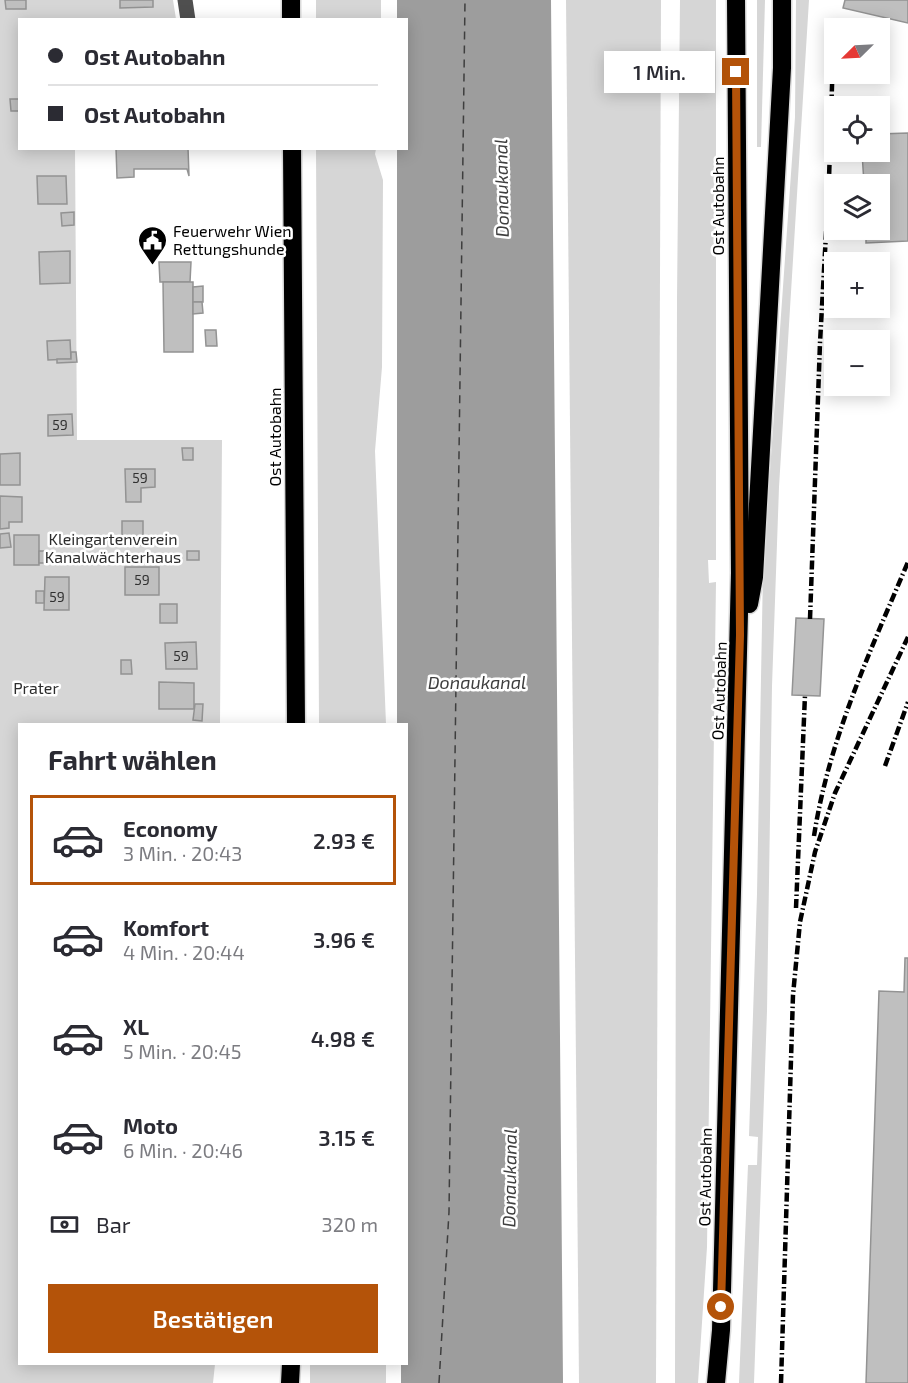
<!DOCTYPE html>
<html lang="de">
<head>
<meta charset="utf-8">
<style>
	:root { --surface:#fff; --page:#f7f7f7; --text:#2b2b33; --muted:#7c7c81; --line:#e1e1e2; --accent:#b45309 }
	body { margin:0; font-family:"Exo 2",sans-serif; background:var(--page); color:var(--text); height:100vh; display:flex; flex-direction:column; font-size:22px; white-space:nowrap }
	* { box-sizing:border-box; margin:0 }
	p { font-size:20px; color:var(--muted) }
	.icon { flex:none; width:33px; height:33px; fill:none; stroke:currentColor; stroke-width:2; stroke-linecap:round; stroke-linejoin:round }
	.map { position:relative; flex:1; overflow:hidden }
	.drawer { position:absolute; left:18px; top:723px; width:390px; height:642px; display:flex; flex-direction:column; background:var(--surface); border-radius:0px; box-shadow:0 3px 15px #0003 }
	.drawer>* { flex:none }
	.banner { position:absolute; left:18px; top:18px; width:390px; height:132px; border-radius:0px; box-shadow:0 3px 15px #0003; display:grid; align-content:center; height:132px; padding:0 30px; background:var(--surface) }
	.needle { width:39px; rotate:246deg }
	.controls { position:absolute; left:824px; top:18px; display:grid; gap:12px }
	.controls a { display:grid; place-items:center; width:66px; height:66px; border-radius:0px; background:var(--surface); box-shadow:0 3px 15px #0003; font-size:30px }
	.end { position:absolute; width:27px; height:27px; margin:-14px; border:8px solid #b45309; background:#fff; box-shadow:0 0 0 3px #fff }
	.from { border-radius:50% }
	.bubble { position:absolute; height:42px; border-radius:0px; background:var(--surface); box-shadow:0 3px 15px #0003; font-size:20px; font-weight:600; line-height:42px; text-align:center }
	.banner b { display:flex; align-items:center; gap:21px; height:57px; font-size:22px }
	.banner b+b { border-top:2px solid var(--line) }
	.banner i { width:15px; height:15px; background:var(--text) }
	ul { padding:0; list-style:none }
	li { display:flex; align-items:center; gap:18px; height:90px; margin:0 12px 9px; padding:0 18px; border:3px solid transparent; border-radius:0px }
	li div { flex:1 }
	li b { display:block; font-size:22px }
	li em { font-style:normal; font-weight:600 }
	li.current { border-color:var(--accent) }
	li>.icon { width:54px; height:54px; stroke-width:1.5 }
	h2 { padding:0 30px; font-size:27px; line-height:72px }
	.pay { display:flex; align-items:center; gap:15px; height:66px; padding:0 30px; font-size:22px }
	.pay p { margin-inline-start:auto }
	.action { display:flex; gap:12px; margin-top:auto; padding:12px 30px }
	.action a { flex:1; height:69px; border-radius:0px; background:var(--accent); color:#fff; font-size:24px; font-weight:600; line-height:69px; text-align:center }
	.map>svg:first-child { display:block }
	.green { fill:#d6d6d6 }
	.water { fill:#9d9d9d }
	.lines { fill:none; stroke-linecap:round; stroke-linejoin:round }
	.ferry { stroke:#3e3e3e; stroke-width:1.5; stroke-dasharray:8 6; stroke-linecap:butt }
	.building { fill:#bfbfbf; stroke:#939393; stroke-width:1.5 }
	.highway-casing { stroke:#dbdbdb; stroke-width:21 }
	.minor { stroke:#4f4f4f; stroke-width:15 }
	.highway { stroke:#000; stroke-width:18 }
	.rail { stroke:#000; stroke-width:4.5; stroke-dasharray:9 3 1.5 3; stroke-linecap:butt }
	.route { stroke:#b45309; stroke-width:8 }
	.labels { text-anchor:middle; stroke-width:5; stroke-linejoin:round; paint-order:stroke }
	.number-label { font-size:14px; fill:#303030 }
	.street-label { font-size:16px; fill:#000; stroke:#fff }
	.poi-label { font-size:16px; fill:#000; stroke:#fff; text-anchor:start }
	.park-label { font-size:16px; fill:#2d2d2d; stroke:#fff }
	.water-label { font-size:18px; font-style:italic; fill:#3e3e3e; stroke:#fff }
</style>
</head>
<body>
<div class="map">
<svg width="908" height="1383" viewBox="0 0 908 1383">
	<rect width="100%" height="100%" fill="#fff"/>
	<g class="green">
		<polygon points="0,0 173,0 176,19 20,20 20,148 75,149 77,440 222,440 220,724 20,724 20,1364 215,1364 213,1383 0,1383"/>
		<rect x="316" y="0" width="65" height="19"/>
		<polygon points="566,0 661,0 656,1383 579,1383"/>
		<polygon points="680,0 716,0 716,560 708,560 709,583 716,582 707,1247 698,1383 675,1383 677,299"/>
		<polygon points="757,0 765,0 761,147 757,147"/>
		<polygon points="796,0 809,0 779,487 772,686 767,1011 754,1383 739,1383 748,1165 757,1165 758,1137 749,1136 757,894 763,570 795,117"/>
		<polygon points="316,149 376,149 375,154 383,180 382,367 375,451 386,724 319,724"/>
		<rect x="310" y="1364" width="76" height="19"/>
	</g>
	<polygon class="water" points="397,0 551,0 563,1383 401,1383 401,1364 406,1364 406,724 397,724 397,149 406,148 406,20 397,19"/>
	<g class="lines">
		<polyline class="ferry" points="439,1383 449,1212 465,0"/>
	</g>
	<g class="building">
		<polygon points="5,0 26,0 26,9 6,9"/>
		<polygon points="120,0 153,0 153,7 120,8"/>
		<polygon points="845,0 908,0 908,23 843,8"/>
		<polygon points="10,99 20,99 20,111 11,111"/>
		<polygon points="908,133 908,241 866,243 866,230 879,230 879,184 864,184 862,152 879,152 879,134"/>
		<polygon points="116,148 188,148 189,176 187,169 134,169 134,177 117,178"/>
		<polygon points="37,176 66,176 67,204 38,204"/>
		<polygon points="74,212 74,225 62,226 61,213"/>
		<polygon points="70,251 70,283 40,284 39,252"/>
		<polygon points="159,262 191,262 190,282 160,282"/>
		<polygon points="163,282 193,282 193,352 164,352"/>
		<polygon points="203,286 203,302 193,302 193,287"/>
		<polygon points="193,302 202,302 203,313 193,314"/>
		<polygon points="205,330 216,330 217,346 206,346"/>
		<polygon points="70,340 71,359 48,360 47,341"/>
		<polygon points="71,352 76,352 77,362 57,363 57,359 71,359"/>
		<polygon points="72,414 73,435 48,436 48,415"/>
		<polygon points="182,448 193,448 193,460 183,460"/>
		<polygon points="20,453 20,485 0,485 0,454"/>
		<polygon points="125,469 155,469 155,487 141,488 141,502 126,502"/>
		<polygon points="0,496 22,497 22,522 9,522 9,528 0,529"/>
		<rect x="122" y="521" width="21" height="24"/>
		<polygon points="9,533 11,547 0,548 0,534"/>
		<rect x="14" y="535" width="25" height="30"/>
		<polygon points="39,551 48,551 49,563 39,563"/>
		<rect x="187" y="551" width="12" height="9"/>
		<rect x="125" y="567" width="34" height="28"/>
		<polygon points="45,577 69,577 69,610 44,610"/>
		<rect x="36" y="591" width="8" height="12"/>
		<rect x="160" y="604" width="17" height="19"/>
		<polygon points="796,618 824,619 820,696 792,695"/>
		<polygon points="196,642 197,669 166,669 165,643"/>
		<polygon points="121,660 131,660 132,674 121,674"/>
		<polygon points="159,682 194,683 194,709 159,709"/>
		<polygon points="195,704 203,704 202,721 193,720"/>
		<polygon points="905,958 908,958 908,1383 866,1383 879,991 904,992"/>
	</g>
	<g class="lines">
		<defs>
			<g id="highway">
				<polyline points="291,0 291,20"/>
				<polyline points="292,148 296,724"/>
				<polyline points="749,604 754,577 782,68 782,0"/>
				<polyline points="290,1383 291,1364"/>
				<polyline points="716,1383 721,1330 740,573 736,0"/>
			</g>
		</defs>
		<use href="#highway" class="highway-casing"/>
		<polyline class="minor" points="185,0 188,20"/>
		<use href="#highway" class="highway"/>
		<g class="rail">
			<polyline points="810,619 820,343 829,179 833,55"/>
			<polyline points="885,766 908,702"/>
			<path d="M814,836C829,739 870,652 908,562"/>
			<polyline points="796,908 805,695"/>
			<polyline points="781,1383 793,995 800,922 815,852 835,793 908,637"/>
		</g>
	</g>
	<g class="lines">
		<polyline class="route" points="721,1307 740,635 736,72"/>
	</g>
	<defs>
		<symbol id="civic-pin" viewBox="-11 -11 22 30"><path d="M0 17L-7.5 6A9.5 9.5 0 1 1 7.5 6Z" fill="#000" stroke="#fff"/><path d="M-.6-6.5H3V-4.5H.6V-3L4-1V1h2V6H-6V1h2V-1L-.6-3ZM-1.2 2.5V6h2.4V2.5Z" fill="#fff"/></symbol>
	</defs>
	<g fill-rule="evenodd">
		<use href="#civic-pin" x="136" y="224" width="33" height="45"/>
	</g>
	<g class="labels">
		<g class="number-label">
			<text x="60" y="430">59</text>
			<text x="140" y="483">59</text>
			<text x="142" y="585">59</text>
			<text x="57" y="602">59</text>
			<text x="181" y="661">59</text>
		</g>
		<g class="street-label">
			<text transform="translate(718 206) rotate(-90)" y="6">Ost Autobahn</text>
			<text transform="translate(275 437) rotate(-90)" y="6">Ost Autobahn</text>
			<text transform="translate(719 691) rotate(-88)" y="6">Ost Autobahn</text>
			<text transform="translate(705 1177) rotate(-89)" y="6">Ost Autobahn</text>
		</g>
		<g class="poi-label">
			<text x="173" y="237">Feuerwehr Wien<tspan x="173" dy="18">Rettungshunde</tspan></text>
		</g>
		<g class="park-label">
			<text x="113" y="545">Kleingartenverein<tspan x="113" dy="18">Kanalwächterhaus</tspan></text>
			<text x="36" y="694">Prater</text>
		</g>
		<g class="water-label">
			<text transform="translate(502 188) rotate(-91)" y="6">Donaukanal</text>
			<text x="477" y="689">Donaukanal</text>
			<text transform="translate(510 1178) rotate(-89)" y="6">Donaukanal</text>
		</g>
	</g>
</svg>
<div class="controls">
<a><svg class="needle" viewBox="-14 -14 28 28"><path d="M0-13l5 13h-10z" fill="#e53935"/><path d="M0 13l5-13h-10z" fill="#7c7c81"/></svg></a>
<a><svg class="icon" aria-label="locate" viewBox="0 0 24 24"><circle cx="12" cy="12" r="6"/><path d="M12 2v4M12 18v4M2 12h4M18 12h4"/></svg></a>
<a><svg class="icon" aria-label="layers" viewBox="0 0 24 24"><path d="M12 4l9 5-9 5-9-5zM3 14l9 5 9-5"/></svg></a>
<a>+</a>
<a>−</a>
</div>
<i class="end from" style="left:721px;top:1307px"></i>
<i class="end" style="left:736px;top:72px"></i>
<div class="bubble" style="left:604px;top:51px;width:111px">1 Min.</div>
<div class="banner">
<b><i class="from"></i>Ost Autobahn</b>
<b><i></i>Ost Autobahn</b>
</div>
<section class="drawer">
<h2>Fahrt wählen</h2>
<ul>
<li class="current"><svg class="icon" aria-label="car" viewBox="0 0 24 24"><path d="M5 17H2v-5l4-1 3-4h7l3 4 3 1v5h-3M9 17h6M6 11h13"/><circle cx="7" cy="17" r="2"/><circle cx="17" cy="17" r="2"/></svg><div><b>Economy</b><p>3 Min. · 20:43</p></div><em>2.93 €</em></li>
<li><svg class="icon" aria-label="car" viewBox="0 0 24 24"><path d="M5 17H2v-5l4-1 3-4h7l3 4 3 1v5h-3M9 17h6M6 11h13"/><circle cx="7" cy="17" r="2"/><circle cx="17" cy="17" r="2"/></svg><div><b>Komfort</b><p>4 Min. · 20:44</p></div><em>3.96 €</em></li>
<li><svg class="icon" aria-label="car" viewBox="0 0 24 24"><path d="M5 17H2v-5l4-1 3-4h7l3 4 3 1v5h-3M9 17h6M6 11h13"/><circle cx="7" cy="17" r="2"/><circle cx="17" cy="17" r="2"/></svg><div><b>XL</b><p>5 Min. · 20:45</p></div><em>4.98 €</em></li>
<li><svg class="icon" aria-label="car" viewBox="0 0 24 24"><path d="M5 17H2v-5l4-1 3-4h7l3 4 3 1v5h-3M9 17h6M6 11h13"/><circle cx="7" cy="17" r="2"/><circle cx="17" cy="17" r="2"/></svg><div><b>Moto</b><p>6 Min. · 20:46</p></div><em>3.15 €</em></li>
</ul>
<div class="pay"><svg class="icon" aria-label="cash" viewBox="0 0 24 24"><path d="M3 7h18v10H3z"/><circle cx="12" cy="12" r="2"/></svg>Bar<p>320 m</p></div>
<div class="action"><a>Bestätigen</a></div>
</section>
</div>
</body>
</html>
